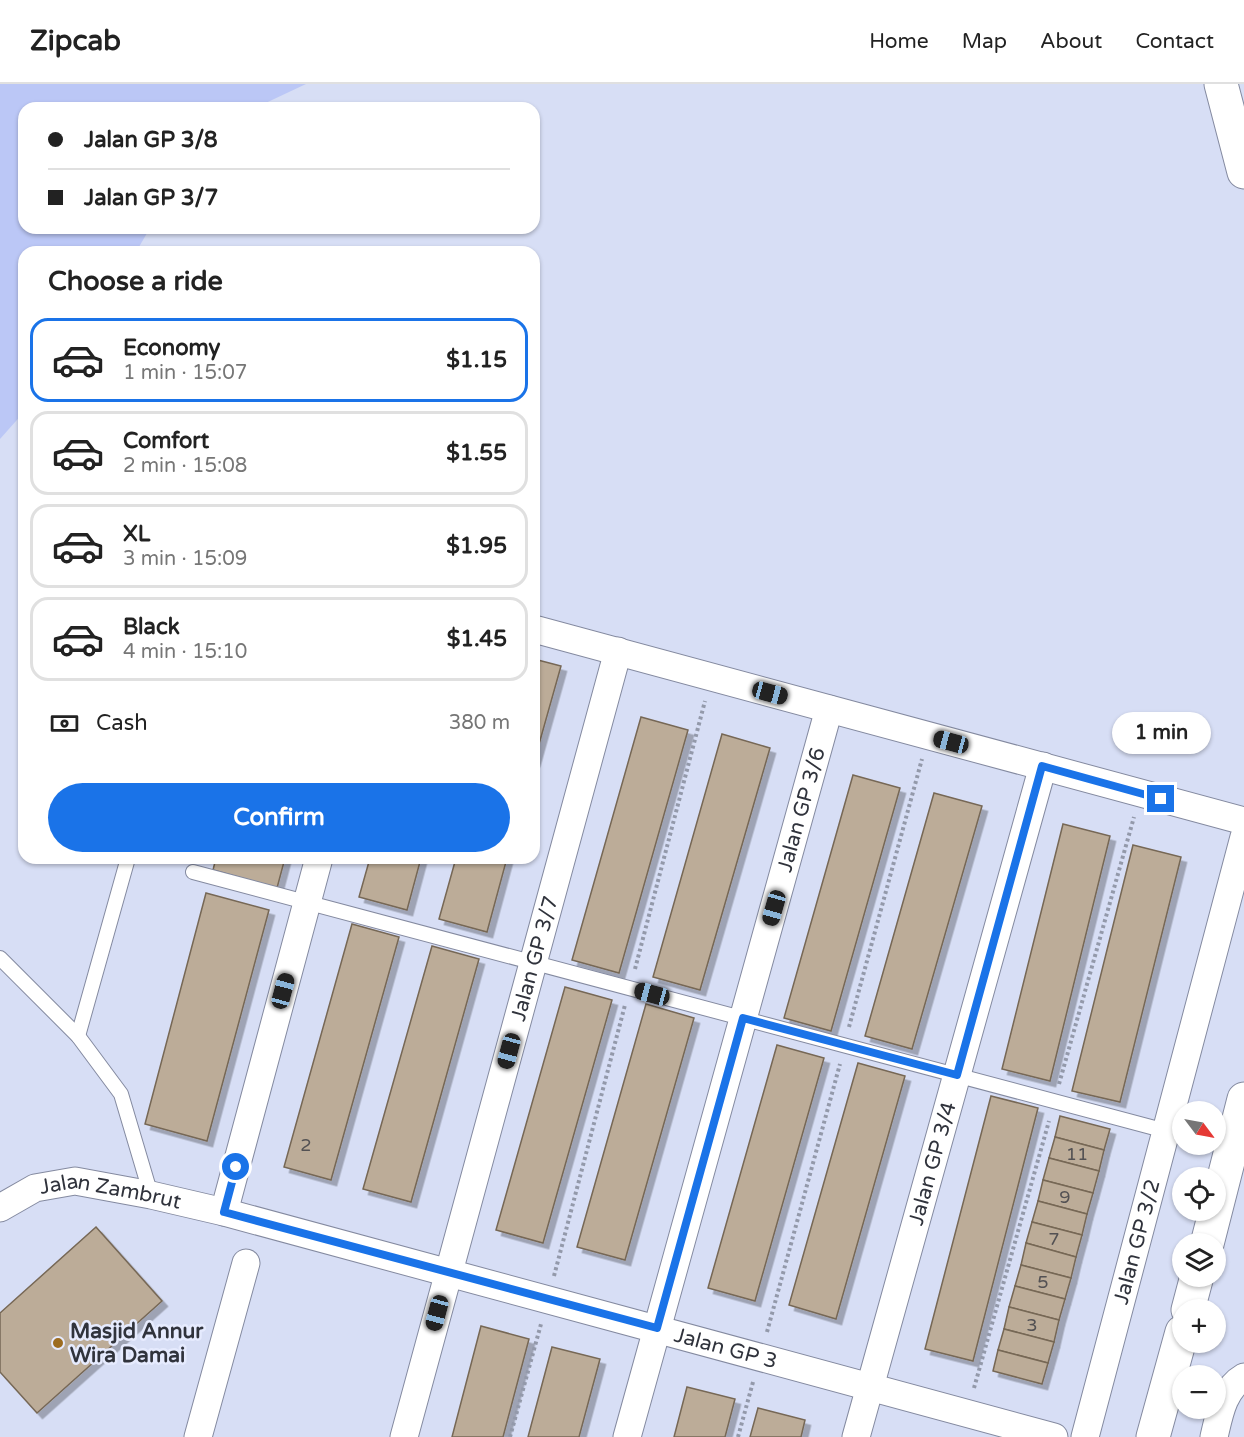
<!DOCTYPE html>
<html lang="en">
<head>
<meta charset="utf-8">
<style>
	:root { --surface:#fff; --page:#f6f6f6; --text:#222; --muted:#767676; --line:#e0e0e0; --accent:#1a73e8 }
	body { margin:0; font-family:"Varela Round",sans-serif; background:var(--page); color:var(--text); height:100vh; display:flex; flex-direction:column; font-size:22px; white-space:nowrap }
	* { box-sizing:border-box; margin:0 }
	p { font-size:20px; color:var(--muted) }
	.icon { flex:none; width:33px; height:33px; fill:none; stroke:currentColor; stroke-width:2; stroke-linecap:round; stroke-linejoin:round }
	.map { position:relative; flex:1; overflow:hidden }
	.panel { position:absolute; left:18px; top:162px; width:522px; height:618px; display:flex; flex-direction:column; background:var(--surface); border-radius:18px; box-shadow:0 2px 4px #0004 }
	.panel>* { flex:none }
	.banner { position:absolute; left:18px; top:18px; width:522px; height:132px; border-radius:18px; box-shadow:0 2px 4px #0004; display:grid; align-content:center; height:132px; padding:0 30px; background:var(--surface) }
	.needle { width:39px; rotate:122deg }
	.tools { position:absolute; left:1172px; top:1017px; display:grid; gap:12px }
	.tools a { display:grid; place-items:center; width:54px; height:54px; border-radius:50%; background:var(--surface); box-shadow:0 2px 4px #0004; font-size:30px }
	.end { position:absolute; width:27px; height:27px; margin:-14px; border:8px solid #1a73e8; background:#fff; box-shadow:0 0 0 3px #fff }
	.from { border-radius:50% }
	.bubble { position:absolute; height:42px; border-radius:21px; background:var(--surface); box-shadow:0 2px 4px #0004; font-size:20px; font-weight:700; line-height:42px; text-align:center }
	.car { position:absolute; width:18px; height:36px; margin:-18px -9px; border-radius:8px; box-shadow:0 0 4px 2px #0007; background:linear-gradient(#222 24%,#8ab4d8 0 40%,#222 0 76%,#8ab4d8 0 86%,#222 0) }
	.banner b { display:flex; align-items:center; gap:21px; height:57px; font-size:22px }
	.banner b+b { border-top:2px solid var(--line) }
	.banner i { width:15px; height:15px; background:var(--text) }
	ul { padding:0; list-style:none }
	li { display:flex; align-items:center; gap:18px; height:84px; margin:0 12px 9px; padding:0 18px; border:3px solid var(--line); border-radius:18px }
	li div { flex:1 }
	li b { display:block; font-size:22px }
	li em { font-style:normal; font-weight:700 }
	li.on { border-color:var(--accent) }
	li>.icon { width:54px; height:54px; stroke-width:1.5 }
	h2 { padding:0 30px; font-size:27px; line-height:72px }
	.pay { display:flex; align-items:center; gap:15px; height:66px; padding:0 30px; font-size:22px }
	.pay p { margin-inline-start:auto }
	.button { display:flex; gap:12px; margin-top:auto; padding:12px 30px }
	.button a { flex:1; height:69px; border-radius:36px; background:var(--accent); color:#fff; font-size:24px; font-weight:700; line-height:69px; text-align:center }
	header { display:flex; align-items:center; gap:36px; box-sizing:border-box; height:84px; padding:0 30px; background:var(--surface); border-bottom:2px solid var(--line) }
	header strong { font-size:28px }
	nav { display:flex; gap:33px; margin-inline-start:auto; font-size:21px }
	.map>svg:first-child { display:block }
	.green { fill:#bbc7f6 }
	.building { fill:#bcac98; stroke:#766755; stroke-width:1.5; filter:url(#shadow) }
	.lines { fill:none; stroke-linecap:round; stroke-linejoin:round }
	.service-casing { stroke:#848aa0; stroke-width:16 }
	.minor-casing { stroke:#848aa0; stroke-width:29 }
	.tertiary-casing { stroke:#848aa0; stroke-width:35 }
	.path { stroke:#9399aa; stroke-width:4; stroke-dasharray:3 3; stroke-linecap:butt }
	.service { stroke:#fff; stroke-width:14 }
	.minor { stroke:#fff; stroke-width:27 }
	.tertiary { stroke:#fff; stroke-width:33 }
	.route { stroke:#1a73e8; stroke-width:8 }
	.poi-dot { fill:#9d6c20; stroke:#e6ebfe; stroke-width:2 }
	.labels { text-anchor:middle; stroke-width:5; stroke-linejoin:round; paint-order:stroke }
	.number-label { font-size:18px; fill:#535153 }
	.street-label { font-size:21px; fill:#30333c; stroke:#e6ebfe }
	.poi-label { font-size:21px; font-weight:bold; fill:#30333c; stroke:#e6ebfe; text-anchor:start }
</style>
</head>
<body>
<header>
<strong>Zipcab</strong>
<nav><a>Home</a><a>Map</a><a>About</a><a>Contact</a></nav>
</header>
<div class="map">
<svg width="1244" height="1353" viewBox="0 0 1244 1353">
	<defs>
		<filter id="shadow"><feDropShadow dx="5.5" dy="5.5" stdDeviation="0" flood-color="#0004"/></filter>
	</defs>
	<rect width="100%" height="100%" fill="#d7def5"/>
	<polygon class="green" points="0,0 306,0 255,24 24,24 24,144 150,144 136,168 24,168 24,328 0,355"/>
	<g class="building">
		<polygon points="534,575 561,582 534,678"/>
		<polygon points="641,633 688,646 619,889 572,876"/>
		<polygon points="722,650 770,664 700,906 653,893"/>
		<polygon points="853,691 900,704 831,947 784,934"/>
		<polygon points="934,709 982,722 912,965 865,952"/>
		<polygon points="1063,740 1110,752 1050,997 1002,985"/>
		<polygon points="1133,761 1181,773 1120,1018 1072,1007"/>
		<polygon points="216,774 285,774 277,804 213,786"/>
		<polygon points="370,774 421,774 407,826 359,813"/>
		<polygon points="456,774 507,774 487,848 439,835"/>
		<polygon points="206,809 269,826 207,1057 145,1040"/>
		<polygon points="352,840 399,853 331,1096 284,1083"/>
		<polygon points="432,862 479,875 411,1118 363,1105"/>
		<polygon points="565,903 612,916 543,1159 496,1146"/>
		<polygon points="646,920 694,934 625,1176 577,1163"/>
		<polygon points="777,961 824,974 755,1217 708,1204"/>
		<polygon points="858,979 905,992 836,1235 789,1221"/>
		<polygon points="991,1012 1038,1024 973,1277 925,1265"/>
		<polygon points="1060,1032 1110,1045 1104,1066 1055,1053"/>
		<polygon points="1055,1053 1104,1066 1099,1087 1049,1074"/>
		<polygon points="1049,1074 1099,1087 1093,1109 1043,1096"/>
		<polygon points="1043,1096 1093,1109 1087,1130 1038,1117"/>
		<polygon points="1038,1117 1087,1130 1082,1151 1032,1138"/>
		<polygon points="1032,1138 1082,1151 1076,1173 1026,1159"/>
		<polygon points="96,1143 162,1217 37,1329 0,1288 0,1229"/>
		<polygon points="1026,1159 1076,1173 1071,1194 1021,1181"/>
		<polygon points="1021,1181 1071,1194 1065,1215 1015,1202"/>
		<polygon points="1015,1202 1065,1215 1059,1236 1009,1223"/>
		<polygon points="1009,1223 1059,1236 1054,1258 1004,1245"/>
		<polygon points="481,1242 529,1255 503,1353 452,1353"/>
		<polygon points="1004,1245 1054,1258 1048,1279 998,1266"/>
		<polygon points="552,1263 600,1275 579,1353 528,1353"/>
		<polygon points="998,1266 1048,1279 1042,1300 993,1287"/>
		<polygon points="687,1303 735,1315 725,1353 674,1353"/>
		<polygon points="758,1324 805,1336 801,1353 750,1353"/>
	</g>
	<g class="lines">
		<defs>
			<g id="service">
				<polyline points="193,788 1166,1047"/>
				<polyline points="0,874 78,952 121,1010 151,1111"/>
				<polyline points="78,952 128,774"/>
			</g>
			<g id="minor">
				<polyline points="534,545 1244,737"/>
				<path id="s1" d="M0,1124L35,1104L75,1097L151,1111L224,1128L1054,1353"/>
				<polyline points="224,1128 319,774"/>
				<polyline points="198,1353 246,1179"/>
				<path id="s2" d="M404,1353L618,567"/>
				<path id="s3" d="M627,1353L829,625"/>
				<path id="s4" d="M856,1353L1043,682"/>
				<path id="s5" d="M1085,1353L1244,753"/>
				<path d="M1214,1353C1219,1332 1223,1305 1244,1293"/>
			</g>
			<g id="tertiary">
				<polyline points="1221,0 1244,88"/>
				<polyline points="1207,1160 1244,1015"/>
				<polyline points="1188,1226 1197,1192"/>
				<polyline points="1153,1353 1182,1248"/>
			</g>
		</defs>
		<use href="#service" class="service-casing"/>
		<use href="#minor" class="minor-casing"/>
		<use href="#tertiary" class="tertiary-casing"/>
		<g class="path">
			<polyline points="635,885 705,617"/>
			<polyline points="849,943 922,675"/>
			<polyline points="1059,1000 1134,733"/>
			<polyline points="554,1192 625,921"/>
			<polyline points="767,1248 840,980"/>
			<polyline points="974,1304 1049,1037"/>
			<polyline points="510,1353 541,1240"/>
			<polyline points="738,1353 753,1298"/>
		</g>
		<use href="#service" class="service"/>
		<use href="#minor" class="minor"/>
		<use href="#tertiary" class="tertiary"/>
	</g>
	<g class="lines">
		<polyline class="route" points="236,1083 224,1128 657,1244 743,934 957,991 1042,682 1161,715"/>
	</g>
	<circle class="poi-dot" cx="58" cy="1259" r="6"/>
	<g class="labels">
		<g class="number-label">
			<text x="306" y="1067">2</text>
			<text x="1077" y="1076">11</text>
			<text x="1065" y="1119">9</text>
			<text x="1054" y="1161">7</text>
			<text x="1043" y="1204">5</text>
			<text x="1032" y="1247">3</text>
		</g>
		<g class="street-label">
			<text dy="7" stroke="none"><textPath href="#s3" startOffset="651">Jalan GP 3/6</textPath></text>
			<text dy="7" stroke="none"><textPath href="#s2" startOffset="496">Jalan GP 3/7</textPath></text>
			<text dy="7" stroke="none"><textPath href="#s4" startOffset="284">Jalan GP 3/4</textPath></text>
			<text dy="7" stroke="none"><textPath href="#s1" startOffset="117">Jalan Zambrut</textPath></text>
			<text dy="7" stroke="none"><textPath href="#s5" startOffset="202">Jalan GP 3/2</textPath></text>
			<text dy="7" stroke="none"><textPath href="#s1" startOffset="753">Jalan GP 3</textPath></text>
		</g>
		<g class="poi-label">
			<text x="70" y="1254">Masjid Annur<tspan x="70" dy="24">Wira Damai</tspan></text>
		</g>
	</g>
</svg>
<div class="tools">
<a><svg class="needle" viewBox="-14 -14 28 28"><path d="M0-13l5 13h-10z" fill="#e53935"/><path d="M0 13l5-13h-10z" fill="#767676"/></svg></a>
<a><svg class="icon" aria-label="locate" viewBox="0 0 24 24"><circle cx="12" cy="12" r="6"/><path d="M12 2v4M12 18v4M2 12h4M18 12h4"/></svg></a>
<a><svg class="icon" aria-label="layers" viewBox="0 0 24 24"><path d="M12 4l9 5-9 5-9-5zM3 14l9 5 9-5"/></svg></a>
<a>+</a>
<a>−</a>
</div>
<i class="end from" style="left:236px;top:1083px"></i>
<i class="end" style="left:1161px;top:715px"></i>
<div class="bubble" style="left:1112px;top:628px;width:99px">1 min</div>
<i class="car" style="left:770px;top:609px;rotate:105deg"></i>
<i class="car" style="left:951px;top:658px;rotate:285deg"></i>
<i class="car" style="left:774px;top:824px;rotate:196deg"></i>
<i class="car" style="left:283px;top:907px;rotate:15deg"></i>
<i class="car" style="left:652px;top:910px;rotate:285deg"></i>
<i class="car" style="left:509px;top:967px;rotate:195deg"></i>
<i class="car" style="left:437px;top:1229px;rotate:195deg"></i>
<div class="banner">
<b><i class="from"></i>Jalan GP 3/8</b>
<b><i></i>Jalan GP 3/7</b>
</div>
<section class="panel">
<h2>Choose a ride</h2>
<ul>
<li class="on"><svg class="icon" aria-label="car" viewBox="0 0 24 24"><path d="M5 17H2v-5l4-1 3-4h7l3 4 3 1v5h-3M9 17h6M6 11h13"/><circle cx="7" cy="17" r="2"/><circle cx="17" cy="17" r="2"/></svg><div><b>Economy</b><p>1 min · 15:07</p></div><em>$1.15</em></li>
<li><svg class="icon" aria-label="car" viewBox="0 0 24 24"><path d="M5 17H2v-5l4-1 3-4h7l3 4 3 1v5h-3M9 17h6M6 11h13"/><circle cx="7" cy="17" r="2"/><circle cx="17" cy="17" r="2"/></svg><div><b>Comfort</b><p>2 min · 15:08</p></div><em>$1.55</em></li>
<li><svg class="icon" aria-label="car" viewBox="0 0 24 24"><path d="M5 17H2v-5l4-1 3-4h7l3 4 3 1v5h-3M9 17h6M6 11h13"/><circle cx="7" cy="17" r="2"/><circle cx="17" cy="17" r="2"/></svg><div><b>XL</b><p>3 min · 15:09</p></div><em>$1.95</em></li>
<li><svg class="icon" aria-label="car" viewBox="0 0 24 24"><path d="M5 17H2v-5l4-1 3-4h7l3 4 3 1v5h-3M9 17h6M6 11h13"/><circle cx="7" cy="17" r="2"/><circle cx="17" cy="17" r="2"/></svg><div><b>Black</b><p>4 min · 15:10</p></div><em>$1.45</em></li>
</ul>
<div class="pay"><svg class="icon" aria-label="cash" viewBox="0 0 24 24"><path d="M3 7h18v10H3z"/><circle cx="12" cy="12" r="2"/></svg>Cash<p>380 m</p></div>
<div class="button"><a>Confirm</a></div>
</section>
</div>
</body>
</html>
